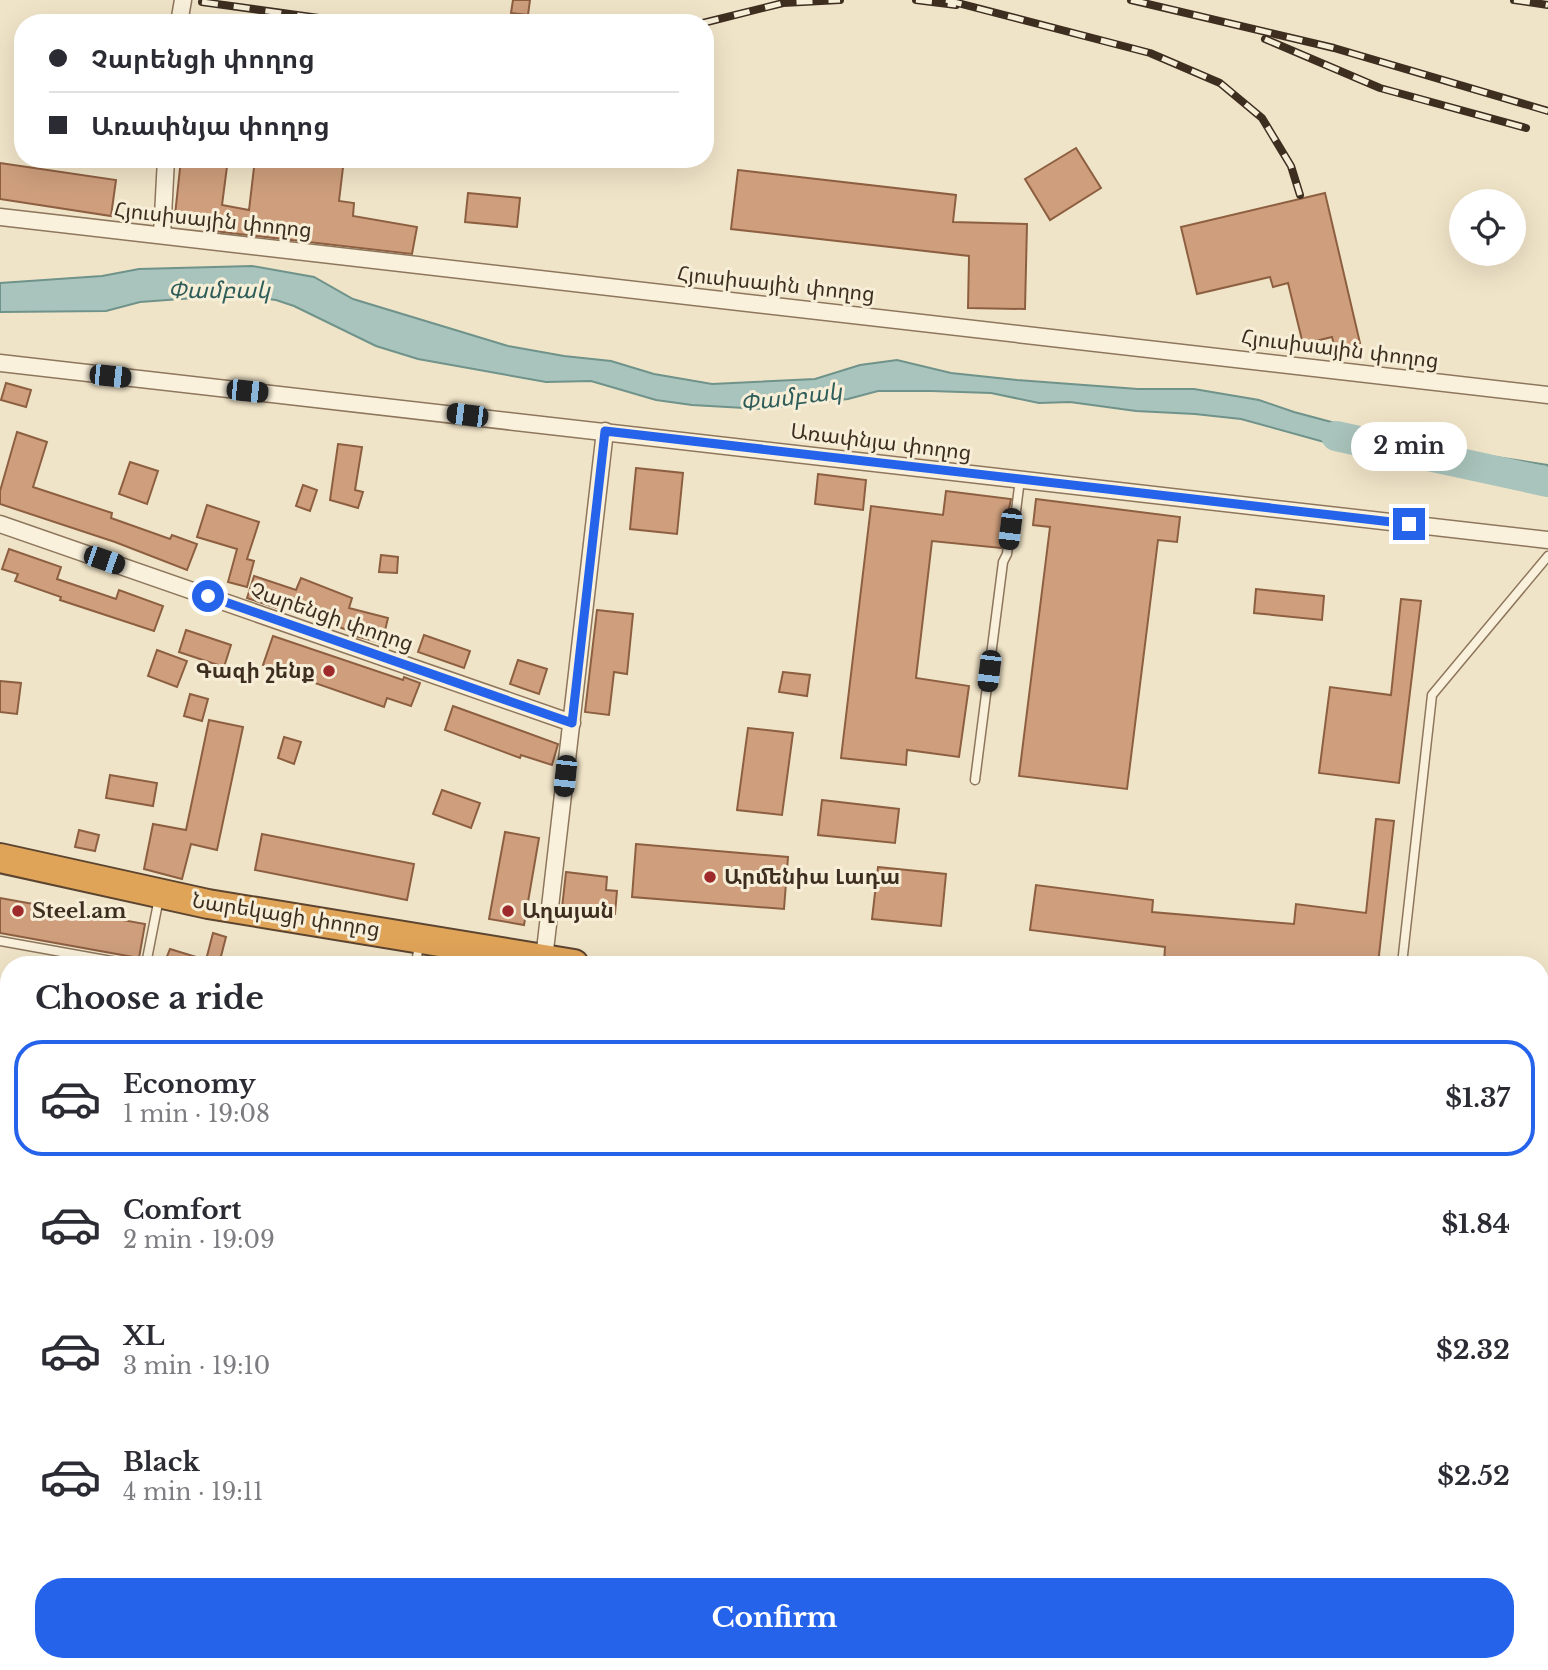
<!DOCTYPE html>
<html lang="en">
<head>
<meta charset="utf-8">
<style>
	:root { --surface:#fff; --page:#f2f2f3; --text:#2b2b33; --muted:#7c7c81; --line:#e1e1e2; --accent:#2563eb }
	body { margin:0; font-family:"Libre Baskerville","Noto Sans Armenian",serif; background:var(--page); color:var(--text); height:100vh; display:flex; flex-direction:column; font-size:26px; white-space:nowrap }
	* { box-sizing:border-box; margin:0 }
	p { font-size:23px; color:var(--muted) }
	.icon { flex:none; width:38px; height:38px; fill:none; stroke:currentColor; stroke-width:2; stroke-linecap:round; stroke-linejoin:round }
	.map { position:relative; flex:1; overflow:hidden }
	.drawer { position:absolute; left:0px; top:956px; width:1549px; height:716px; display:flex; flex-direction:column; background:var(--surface); border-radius:28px 28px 0 0; box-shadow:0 7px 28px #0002 }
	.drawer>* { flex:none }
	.banner { position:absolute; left:14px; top:14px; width:700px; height:154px; border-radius:28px; box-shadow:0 7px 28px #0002; display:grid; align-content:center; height:154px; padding:0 35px; background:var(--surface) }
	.fabs { position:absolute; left:1449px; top:189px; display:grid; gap:14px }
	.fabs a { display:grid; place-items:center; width:77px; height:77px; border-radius:50%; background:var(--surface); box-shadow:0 7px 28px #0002; font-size:35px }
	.end { position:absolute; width:32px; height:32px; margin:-16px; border:9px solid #2563eb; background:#fff; box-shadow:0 0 0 4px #fff }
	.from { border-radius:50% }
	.bubble { position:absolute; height:49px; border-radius:24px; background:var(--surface); box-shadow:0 7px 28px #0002; font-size:23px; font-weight:700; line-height:49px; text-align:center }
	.car { position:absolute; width:21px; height:42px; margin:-21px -10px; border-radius:9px; box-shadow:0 0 5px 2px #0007; background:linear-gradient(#222 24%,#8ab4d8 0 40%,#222 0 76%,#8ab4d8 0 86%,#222 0) }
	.banner b { display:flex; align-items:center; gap:24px; height:66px; font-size:26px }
	.banner b+b { border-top:2px solid var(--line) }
	.banner i { width:18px; height:18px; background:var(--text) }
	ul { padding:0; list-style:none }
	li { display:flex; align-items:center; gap:21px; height:116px; margin:0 14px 10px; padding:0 21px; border:4px solid transparent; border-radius:28px }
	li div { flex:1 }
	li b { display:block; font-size:26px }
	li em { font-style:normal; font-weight:700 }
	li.active { border-color:var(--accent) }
	li>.icon { width:63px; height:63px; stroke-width:1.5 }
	h2 { padding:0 35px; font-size:32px; line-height:84px }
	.primary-button { display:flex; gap:14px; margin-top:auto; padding:14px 35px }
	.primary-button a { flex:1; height:80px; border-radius:28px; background:var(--accent); color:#fff; font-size:28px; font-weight:700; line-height:80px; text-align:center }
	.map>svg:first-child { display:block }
	.cemetery { fill:#bfc49a }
	.water { fill:#a9c4bc; stroke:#6f938a; stroke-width:2 }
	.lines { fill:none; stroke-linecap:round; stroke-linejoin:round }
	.river { stroke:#a9c4bc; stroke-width:30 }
	.building { fill:#cf9f7d; stroke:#8d5f41; stroke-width:2 }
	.lane-casing { stroke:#8d765c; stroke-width:11 }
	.street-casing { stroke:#8d765c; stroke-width:19 }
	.highway-casing { stroke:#5b4430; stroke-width:32 }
	.lane { stroke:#faf1dc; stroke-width:8 }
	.street { stroke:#faf1dc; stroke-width:16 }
	.highway { stroke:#e0a458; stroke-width:28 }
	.rail-casing { stroke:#3d2e20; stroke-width:8 }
	.rail { stroke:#f7eed8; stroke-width:5; stroke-dasharray:16; stroke-linecap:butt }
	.route { stroke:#2563eb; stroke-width:9 }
	.poi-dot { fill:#9e2a2b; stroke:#f7eed8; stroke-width:2.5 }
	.labels { text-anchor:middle; stroke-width:6; stroke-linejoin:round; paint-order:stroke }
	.street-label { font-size:21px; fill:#3d2e20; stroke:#f7eed8 }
	.poi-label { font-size:21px; font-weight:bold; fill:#3d2e20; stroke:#f7eed8; text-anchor:start }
	.water-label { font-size:23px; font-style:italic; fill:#2f5d5a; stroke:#f7eed8 }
</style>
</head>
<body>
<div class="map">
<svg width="1548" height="1670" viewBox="0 0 1548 1670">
	<rect width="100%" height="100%" fill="#f0e4c8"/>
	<polygon class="cemetery" points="1540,1658 1548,1661 1548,1670 1119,1670 1120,1662 1540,1662"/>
	<polygon class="water" points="252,266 314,277 353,299 508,346 564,356 611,361 654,374 712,384 815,379 860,365 897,360 951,373 1017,380 1138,389 1194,389 1259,400 1294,412 1380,435 1407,437 1450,450 1548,465 1548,489 1503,484 1461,468 1449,459 1423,455 1389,443 1355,447 1335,445 1241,419 1195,414 1136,411 1070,402 1039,403 991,393 931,391 878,391 848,399 762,409 692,405 656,400 591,381 546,382 418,359 376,346 294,306 276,300 236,295 140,302 106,311 0,312 0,283 102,276 139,269"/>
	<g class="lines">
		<polyline class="river" points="1336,436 1548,482"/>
	</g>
	<g class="building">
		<polygon points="513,0 530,0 528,15 511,13"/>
		<polygon points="1076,148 1101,188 1050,220 1025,179"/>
		<polygon points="181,159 228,159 222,205 249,210 255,159 344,159 339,201 354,203 353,216 417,227 412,254 213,231 215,219 175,215"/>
		<polygon points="0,163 116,180 111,216 0,199"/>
		<polygon points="738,170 956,195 953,222 1027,224 1025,309 968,308 969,256 731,229"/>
		<polygon points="468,193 520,198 517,227 465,222"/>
		<polygon points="1325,193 1360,343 1335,349 1332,337 1303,344 1288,283 1273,287 1270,277 1197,294 1181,227"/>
		<polygon points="6,383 31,390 26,407 1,400"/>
		<polygon points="17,432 47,442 33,487 112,513 111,518 170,539 172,535 197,544 187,570 115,542 0,504 0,491"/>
		<polygon points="338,444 362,447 355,490 363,492 358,508 330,500"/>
		<polygon points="130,462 158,471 147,504 119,494"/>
		<polygon points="636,468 683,473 677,534 630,529"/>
		<polygon points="818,474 866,480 863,510 815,504"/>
		<polygon points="303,485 317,490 310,511 296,506"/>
		<polygon points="946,491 1011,499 1001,548 932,541 916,678 969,686 959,757 907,750 906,765 841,758 871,506 943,515"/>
		<polygon points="1036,499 1180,517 1177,542 1158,540 1127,789 1019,776 1050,527 1033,525"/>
		<polygon points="207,505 259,522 247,559 254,561 247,587 228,582 237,549 197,537"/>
		<polygon points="9,549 61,567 57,579 116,599 119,590 163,606 154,631 60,600 61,597 15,581 18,574 2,569"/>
		<polygon points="381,555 398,557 397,573 379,572"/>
		<polygon points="254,576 296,590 301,578 352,598 349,608 388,618 382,643 355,636 355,633 281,605 280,609 247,598"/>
		<polygon points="1256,589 1324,596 1322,620 1254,613"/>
		<polygon points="1401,599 1421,601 1399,783 1319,773 1330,687 1391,695"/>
		<polygon points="597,610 633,614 627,674 614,672 609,715 585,712"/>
		<polygon points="186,630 231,645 224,667 179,652"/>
		<polygon points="424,635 470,651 464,668 418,652"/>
		<polygon points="273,636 403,680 404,677 420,683 411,706 387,698 384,707 263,665"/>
		<polygon points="157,650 187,661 177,687 148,676"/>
		<polygon points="518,660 547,669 539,694 510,684"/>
		<polygon points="783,672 810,675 807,696 779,692"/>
		<polygon points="0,681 21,683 17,714 0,712"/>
		<polygon points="190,694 208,699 202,721 184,716"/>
		<polygon points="453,706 558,744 552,765 521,755 520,758 445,730"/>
		<polygon points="209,720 243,727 217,850 191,844 182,879 144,869 153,824 186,830"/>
		<polygon points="748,728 793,733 782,815 737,810"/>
		<polygon points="284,737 301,742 294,764 278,758"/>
		<polygon points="110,775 157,783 153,806 106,798"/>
		<polygon points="442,790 480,803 471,828 433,814"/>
		<polygon points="822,800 899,809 895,843 818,835"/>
		<polygon points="1376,819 1394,821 1378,964 1164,964 1165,947 1030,930 1036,885 1153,900 1152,912 1294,924 1296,904 1366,913"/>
		<polygon points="79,830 99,835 95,851 75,847"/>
		<polygon points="505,832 539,838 524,925 489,919"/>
		<polygon points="262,834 414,864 407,900 255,870"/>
		<polygon points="636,844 788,857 784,909 632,897"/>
		<polygon points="878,867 946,874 941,926 872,919"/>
		<polygon points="566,872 607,877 606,890 617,891 615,914 562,908"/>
		<polygon points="0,898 145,924 139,958 0,933"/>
		<polygon points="213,933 226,937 219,964 164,964 170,949 206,960"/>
	</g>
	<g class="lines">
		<defs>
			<g id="lane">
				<polyline points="975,780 1003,562 1007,554 1010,529 1015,519 1020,479"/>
				<polyline points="0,941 128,964"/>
				<polyline points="146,964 159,898"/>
				<polyline points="416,964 419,944"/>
				<polyline points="1402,964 1432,695 1548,556"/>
			</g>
			<g id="street">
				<polyline points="179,23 183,0"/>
				<polyline points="0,217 1548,395"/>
				<polyline points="162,235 166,159"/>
				<polyline points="0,363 1548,540"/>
				<polyline points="0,524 572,723"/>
				<polyline points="544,959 605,431"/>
				<polyline points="0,1094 9,1095"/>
				<polyline points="0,1194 9,1198"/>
				<polyline points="0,1288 9,1284"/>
				<polyline points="1540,1400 1548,1402"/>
			</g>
			<g id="highway">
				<polyline points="0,858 208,904 574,964"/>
				<polyline points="1540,1188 1548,1190"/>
			</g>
		</defs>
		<use href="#lane" class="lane-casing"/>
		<use href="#street" class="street-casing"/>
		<use href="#highway" class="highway-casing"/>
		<use href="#lane" class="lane"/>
		<use href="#street" class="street"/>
		<use href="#highway" class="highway"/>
		<defs>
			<g id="rail">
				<polyline points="916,0 956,5"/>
				<polyline points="946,0 1150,53 1220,83 1262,118 1291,166 1300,195"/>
				<polyline points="1131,0 1334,48 1548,111"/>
				<polyline points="1514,0 1548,5"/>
				<polyline points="202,2 355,23"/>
				<polyline points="703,23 783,3 840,0"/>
				<polyline points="1265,39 1380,88 1526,128"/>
			</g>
		</defs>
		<use href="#rail" class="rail-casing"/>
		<use href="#rail" class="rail"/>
	</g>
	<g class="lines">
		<polyline class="route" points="208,596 572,723 605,431 1409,524"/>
	</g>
	<g class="poi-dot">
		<circle cx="329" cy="671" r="7"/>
		<circle cx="710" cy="877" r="7"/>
		<circle cx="18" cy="911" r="7"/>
		<circle cx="508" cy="911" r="7"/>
	</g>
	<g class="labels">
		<g class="street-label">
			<text transform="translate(213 220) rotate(6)" y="7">Հյուսիսային փողոց</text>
			<text transform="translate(776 284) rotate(6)" y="7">Հյուսիսային փողոց</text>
			<text transform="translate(1340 349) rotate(7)" y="7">Հյուսիսային փողոց</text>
			<text transform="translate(881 442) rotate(7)" y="7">Առափնյա փողոց</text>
			<text transform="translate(332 617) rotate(19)" y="7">Չարենցի փողոց</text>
			<text transform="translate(286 915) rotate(9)" y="7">Նարեկացի փողոց</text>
		</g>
		<g class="poi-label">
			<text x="315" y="678" text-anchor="end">Գազի շենք</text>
			<text x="724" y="884">Արմենիա Լադա</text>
			<text x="32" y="918">Steel.am</text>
			<text x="522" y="918">Աղայան</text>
		</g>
		<g class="water-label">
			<text x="219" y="298">Փամբակ</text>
			<text transform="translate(791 397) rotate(-7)" y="8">Փամբակ</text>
		</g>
	</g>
</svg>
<div class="fabs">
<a><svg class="icon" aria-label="locate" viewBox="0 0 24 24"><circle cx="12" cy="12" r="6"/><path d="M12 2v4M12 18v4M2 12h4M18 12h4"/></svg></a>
</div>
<i class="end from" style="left:208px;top:596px"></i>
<i class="end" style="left:1409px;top:524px"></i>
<div class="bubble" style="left:1351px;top:422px;width:116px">2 min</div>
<i class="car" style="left:110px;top:376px;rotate:96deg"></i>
<i class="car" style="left:247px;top:391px;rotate:96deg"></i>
<i class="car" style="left:467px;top:415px;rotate:277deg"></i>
<i class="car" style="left:1010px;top:529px;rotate:187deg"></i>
<i class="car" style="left:104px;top:560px;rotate:109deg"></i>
<i class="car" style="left:989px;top:671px;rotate:187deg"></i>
<i class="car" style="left:565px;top:776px;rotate:186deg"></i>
<div class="banner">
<b><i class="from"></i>Չարենցի փողոց</b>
<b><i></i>Առափնյա փողոց</b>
</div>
<section class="drawer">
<h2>Choose a ride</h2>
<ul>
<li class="active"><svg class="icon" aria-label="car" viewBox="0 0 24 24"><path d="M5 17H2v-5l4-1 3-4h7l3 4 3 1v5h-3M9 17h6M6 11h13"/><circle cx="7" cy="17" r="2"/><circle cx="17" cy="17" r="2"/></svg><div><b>Economy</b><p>1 min · 19:08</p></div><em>$1.37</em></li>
<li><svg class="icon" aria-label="car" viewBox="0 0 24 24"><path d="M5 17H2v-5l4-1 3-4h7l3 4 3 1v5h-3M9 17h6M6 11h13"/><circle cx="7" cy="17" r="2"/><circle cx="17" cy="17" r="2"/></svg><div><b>Comfort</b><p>2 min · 19:09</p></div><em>$1.84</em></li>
<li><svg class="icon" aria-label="car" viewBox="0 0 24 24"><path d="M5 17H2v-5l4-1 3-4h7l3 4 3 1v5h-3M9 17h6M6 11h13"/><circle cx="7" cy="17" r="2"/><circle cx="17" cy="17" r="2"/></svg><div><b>XL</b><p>3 min · 19:10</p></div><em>$2.32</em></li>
<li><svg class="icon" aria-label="car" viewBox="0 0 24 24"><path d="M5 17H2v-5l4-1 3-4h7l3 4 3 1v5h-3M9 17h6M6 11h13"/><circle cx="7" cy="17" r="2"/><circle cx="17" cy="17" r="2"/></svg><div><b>Black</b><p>4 min · 19:11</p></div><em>$2.52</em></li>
</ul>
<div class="primary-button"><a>Confirm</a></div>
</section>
</div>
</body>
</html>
